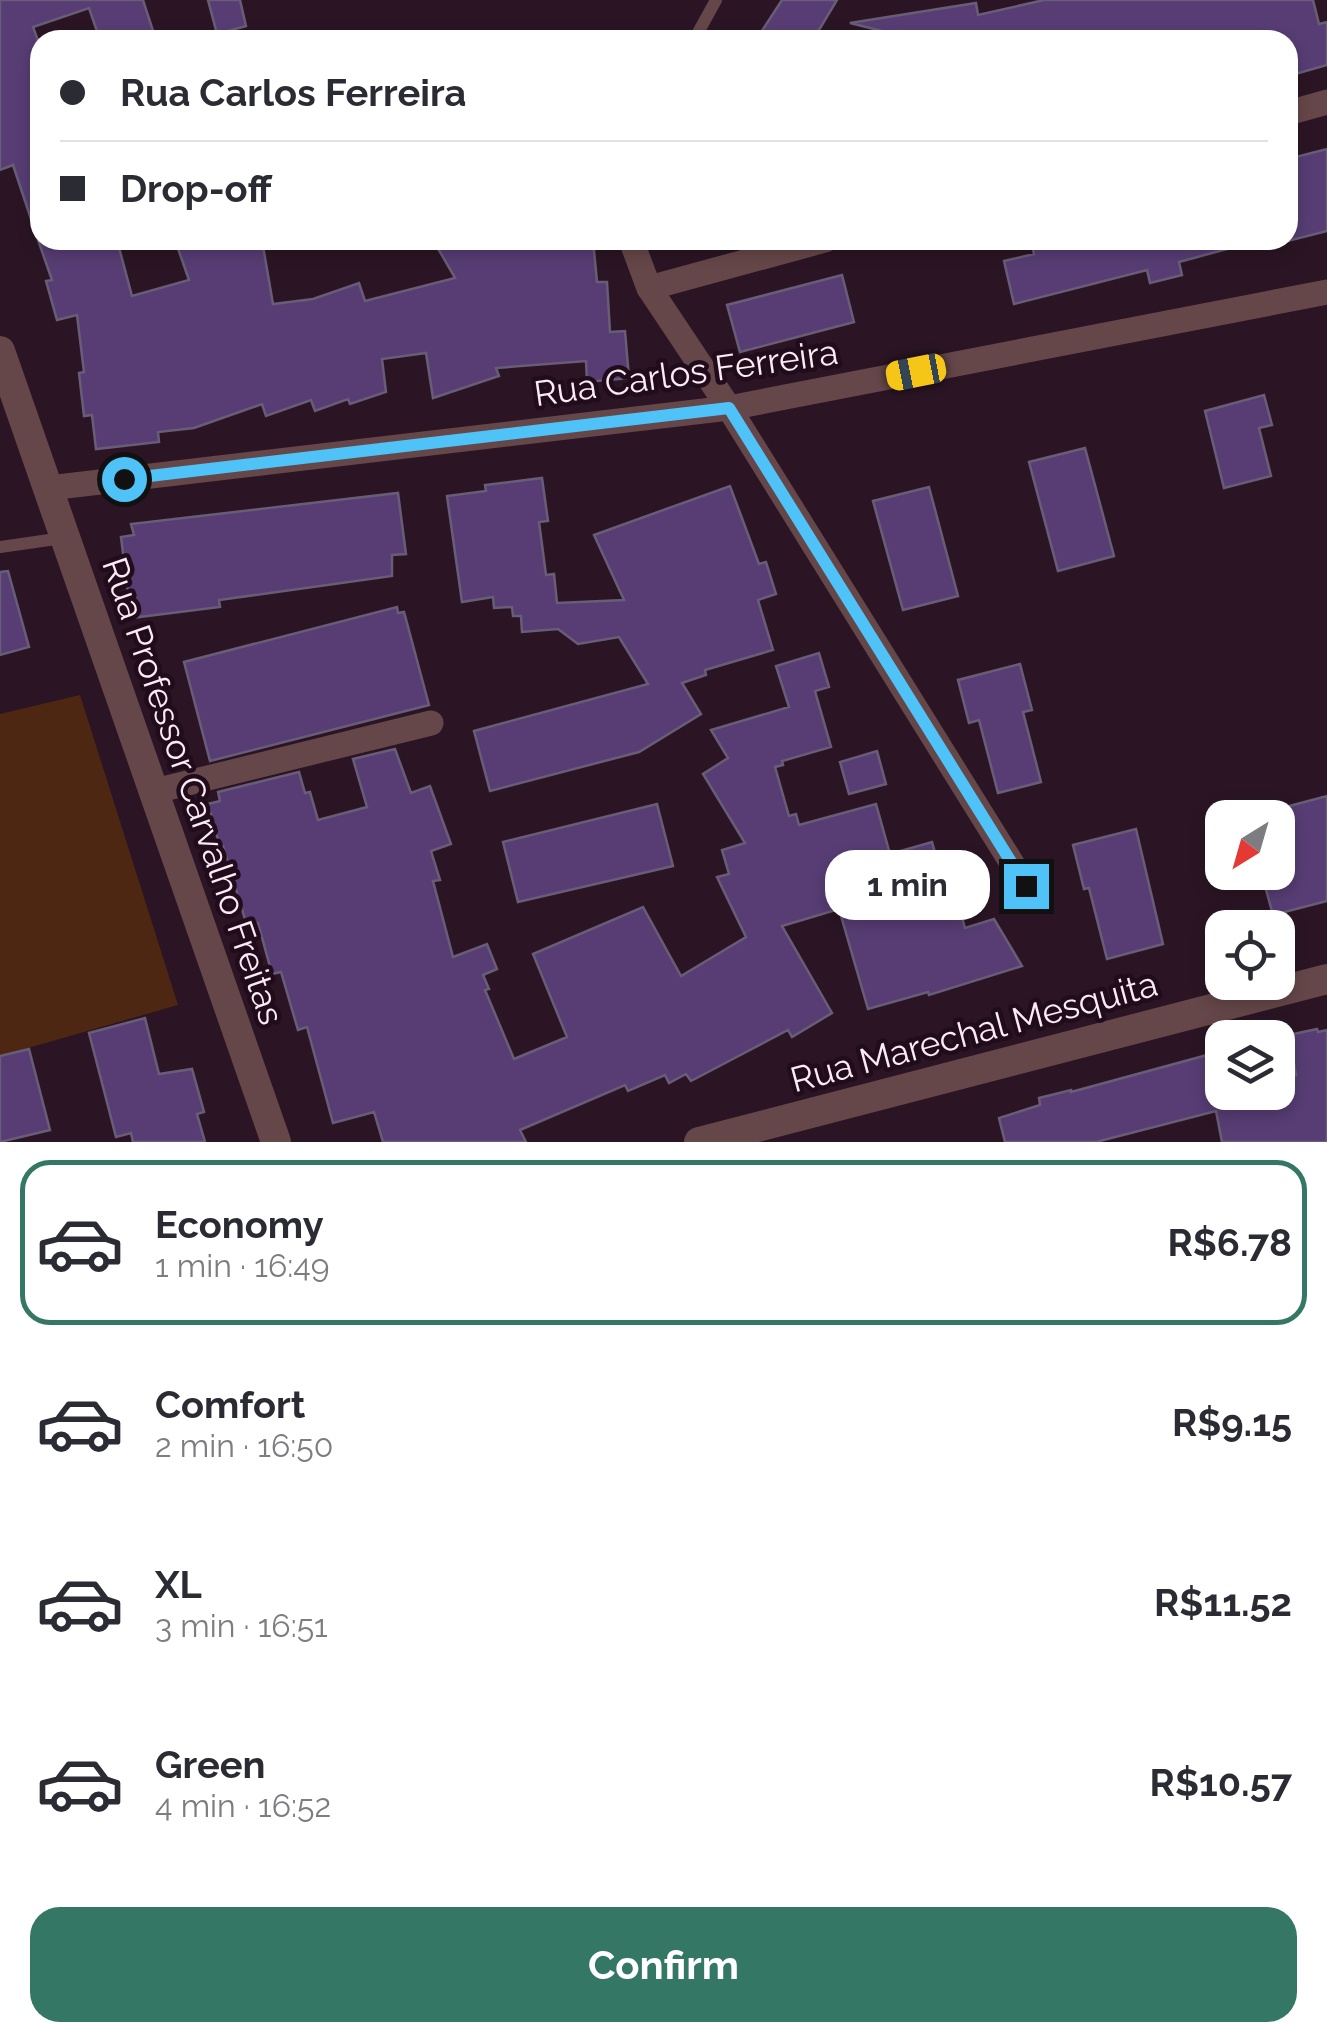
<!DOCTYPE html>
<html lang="en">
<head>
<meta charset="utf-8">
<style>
	:root { --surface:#fff; --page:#f7f7f7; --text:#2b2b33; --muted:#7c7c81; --line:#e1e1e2; --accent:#347764 }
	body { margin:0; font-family:Raleway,sans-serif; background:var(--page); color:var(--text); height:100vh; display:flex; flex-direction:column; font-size:38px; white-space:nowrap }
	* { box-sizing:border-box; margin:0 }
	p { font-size:32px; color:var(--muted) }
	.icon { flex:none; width:55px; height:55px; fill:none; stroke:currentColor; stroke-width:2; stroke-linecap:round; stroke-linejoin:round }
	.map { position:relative; height:1142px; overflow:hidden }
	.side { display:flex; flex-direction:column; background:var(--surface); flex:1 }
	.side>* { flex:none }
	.hud { position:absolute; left:30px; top:30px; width:1268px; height:220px; border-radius:30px; box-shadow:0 5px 15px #0003; display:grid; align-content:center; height:220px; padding:0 30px; background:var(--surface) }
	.needle { width:65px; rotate:217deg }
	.tools { position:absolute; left:1205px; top:800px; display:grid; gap:20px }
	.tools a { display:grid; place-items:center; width:90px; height:90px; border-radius:20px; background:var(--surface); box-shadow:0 5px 15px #0003; font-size:50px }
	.end { position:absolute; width:45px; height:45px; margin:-22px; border:12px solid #4fc3f7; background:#111; box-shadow:0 0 0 5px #111 }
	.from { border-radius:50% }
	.bubble { position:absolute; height:70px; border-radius:30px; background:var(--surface); box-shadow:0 5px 15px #0003; font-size:32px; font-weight:700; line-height:70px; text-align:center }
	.car { position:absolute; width:30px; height:60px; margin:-30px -15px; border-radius:12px; box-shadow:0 0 8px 2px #0007; background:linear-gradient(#f5c518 24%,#345 0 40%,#f5c518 0 76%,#345 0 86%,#f5c518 0) }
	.hud b { display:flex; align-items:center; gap:35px; height:95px; font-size:38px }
	.hud b+b { border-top:2px solid var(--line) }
	.hud i { width:25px; height:25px; background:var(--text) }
	ul { padding:18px 0 0; list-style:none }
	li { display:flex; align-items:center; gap:30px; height:165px; margin:0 20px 15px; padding:0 10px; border:5px solid transparent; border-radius:30px }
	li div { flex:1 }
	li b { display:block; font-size:38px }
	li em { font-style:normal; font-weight:700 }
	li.current { border-color:var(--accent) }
	li>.icon { width:90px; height:90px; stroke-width:1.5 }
	.button { display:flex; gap:20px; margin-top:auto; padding:20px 30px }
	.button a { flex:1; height:115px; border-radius:30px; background:var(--accent); color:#fff; font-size:40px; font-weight:700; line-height:115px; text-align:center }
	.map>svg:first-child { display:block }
	.green { fill:#4d2711 }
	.building { fill:#573d74; stroke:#685d77; stroke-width:2.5 }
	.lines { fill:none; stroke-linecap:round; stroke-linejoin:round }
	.service { stroke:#664749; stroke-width:12 }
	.minor { stroke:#664749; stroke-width:25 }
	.tertiary { stroke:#664749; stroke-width:30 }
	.route { stroke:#4fc3f7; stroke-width:12 }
	.labels { text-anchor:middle; stroke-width:9; stroke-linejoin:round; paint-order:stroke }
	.street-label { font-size:35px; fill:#fbebf5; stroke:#210c1b }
</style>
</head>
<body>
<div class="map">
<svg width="1327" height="1142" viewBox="0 0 1327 1142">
	<rect width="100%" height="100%" fill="#2b1524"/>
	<polygon class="green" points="80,695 178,1005 0,1056 0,714"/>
	<g class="building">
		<polygon points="0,0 143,0 156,40 100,40 89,8 33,27 40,46 40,230 35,231 13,165 0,170"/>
		<polygon points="208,0 240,0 246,26 217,34"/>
		<polygon points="782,0 837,0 813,40 756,40"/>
		<polygon points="1044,0 1313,0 1319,24 1327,22 1327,65 1288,76 1288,40 918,40 850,23 976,3 978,15"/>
		<polygon points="1327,149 1327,231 1288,241 1288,159"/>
		<polygon points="38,240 117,240 132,296 189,280 175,240 262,240 273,304 313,299 359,283 365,301 455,278 436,245 502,240 593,240 597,282 607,282 610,332 625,331 629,378 587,382 586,361 496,368 499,376 433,398 426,353 382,359 386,392 350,404 348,399 315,411 311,400 266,416 262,404 194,428 158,432 159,442 96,449 92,415 84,416 79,373 84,372 77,315 57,320 46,281 52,280"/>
		<polygon points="1031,240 1226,240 1227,249 1179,262 1182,275 1150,283 1147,270 1014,304 1004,261 1034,254"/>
		<polygon points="842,275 854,322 740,352 727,305"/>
		<polygon points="1264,395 1272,425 1259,428 1271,476 1224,488 1205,411"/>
		<polygon points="1085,448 1114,556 1058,571 1029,462"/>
		<polygon points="542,478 548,521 539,522 546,575 554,574 557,603 624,600 594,535 730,486 759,564 766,562 776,594 758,600 773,650 705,670 706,675 682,683 701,714 639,752 490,791 474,731 648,684 619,637 578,644 558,629 522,632 521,616 513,616 512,607 494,608 493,597 462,602 447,496 486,491 485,485"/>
		<polygon points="929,487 958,596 903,610 873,501"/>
		<polygon points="398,493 406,554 392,555 392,576 219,600 220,607 131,618 121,537 134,535 131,524"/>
		<polygon points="8,571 29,647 0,655 0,572"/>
		<polygon points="397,607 398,613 404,612 429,705 210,761 184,662"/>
		<polygon points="819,653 829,687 815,691 831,747 782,761 783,765 775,767 789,816 796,814 799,825 876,804 890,854 932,842 943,880 951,878 965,928 994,919 1022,966 929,995 928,992 868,1009 839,909 782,926 832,1013 792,1037 788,1030 691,1081 686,1074 669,1083 665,1075 628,1091 625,1085 520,1130 526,1142 383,1142 374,1112 333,1123 307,1027 298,1030 281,972 272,974 258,923 247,926 223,846 220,847 208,804 220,801 218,792 299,772 305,793 310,792 318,820 367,807 353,759 395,749 411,793 430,786 451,844 431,851 440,880 433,881 453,957 487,944 497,969 483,975 489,989 485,990 514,1059 567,1037 533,954 643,907 681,976 746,937 717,877 729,874 722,850 745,843 703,774 728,758 711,730 789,707 776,666"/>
		<polygon points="1020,664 1032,710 1023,712 1041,782 998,793 979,720 969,723 958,680"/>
		<polygon points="877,751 886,784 849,794 840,762"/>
		<polygon points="1327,796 1327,901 1273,915 1263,879 1278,876 1278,809"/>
		<polygon points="657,804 673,866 518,902 503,842"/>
		<polygon points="1136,829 1163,944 1107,959 1089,888 1084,889 1073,845"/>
		<polygon points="145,1018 159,1074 192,1069 204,1112 197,1114 205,1142 133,1142 131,1133 116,1137 89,1033"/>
		<polygon points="1317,1029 1318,1032 1327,1030 1327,1142 1222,1142 1216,1111 1096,1142 1005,1142 999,1118 1040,1105 1039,1098 1071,1090 1071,1092 1222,1051 1222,1092 1293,1092 1289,1077 1296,1075 1289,1035"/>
		<polygon points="29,1049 50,1130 0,1142 0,1056"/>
	</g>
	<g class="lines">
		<g class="service">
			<polyline points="694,40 716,0"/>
			<polyline points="0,547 63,538"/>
		</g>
		<g class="minor">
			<polyline points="1288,113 1327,102"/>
			<polyline points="631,240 649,288 729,408 1026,886"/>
			<polyline points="649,288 825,240"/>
			<polyline points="49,488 729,408 1327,292"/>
			<polyline points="155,791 431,723"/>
		</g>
		<g class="tertiary">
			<polyline points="0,351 276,1142"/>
			<polyline points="699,1142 1327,979"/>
		</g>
	</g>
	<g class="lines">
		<polyline class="route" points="124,479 729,408 1026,886"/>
	</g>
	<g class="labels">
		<g class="street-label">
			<text transform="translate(686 373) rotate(-8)" y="12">Rua Carlos Ferreira</text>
			<text transform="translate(193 791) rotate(71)" y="12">Rua Professor Carvalho Freitas</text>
			<text transform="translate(974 1032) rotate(-15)" y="12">Rua Marechal Mesquita</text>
		</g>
	</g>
</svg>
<div class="tools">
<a><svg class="needle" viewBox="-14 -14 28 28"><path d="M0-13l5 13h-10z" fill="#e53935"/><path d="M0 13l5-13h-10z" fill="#7c7c81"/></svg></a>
<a><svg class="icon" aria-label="locate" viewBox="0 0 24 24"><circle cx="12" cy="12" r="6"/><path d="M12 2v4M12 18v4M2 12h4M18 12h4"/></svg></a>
<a><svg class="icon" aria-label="layers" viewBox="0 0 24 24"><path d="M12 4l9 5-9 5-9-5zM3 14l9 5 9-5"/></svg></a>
</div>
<i class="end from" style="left:124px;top:479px"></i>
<i class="end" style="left:1026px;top:886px"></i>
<div class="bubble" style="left:825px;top:850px;width:165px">1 min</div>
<i class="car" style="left:916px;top:372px;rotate:259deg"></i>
<div class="hud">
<b><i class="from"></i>Rua Carlos Ferreira</b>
<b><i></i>Drop-off</b>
</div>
</div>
<section class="side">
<ul>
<li class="current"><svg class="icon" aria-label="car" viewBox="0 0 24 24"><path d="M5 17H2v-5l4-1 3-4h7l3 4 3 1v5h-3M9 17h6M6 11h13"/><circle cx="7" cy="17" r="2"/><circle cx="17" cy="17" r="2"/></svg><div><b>Economy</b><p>1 min · 16:49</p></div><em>R$6.78</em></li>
<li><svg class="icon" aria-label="car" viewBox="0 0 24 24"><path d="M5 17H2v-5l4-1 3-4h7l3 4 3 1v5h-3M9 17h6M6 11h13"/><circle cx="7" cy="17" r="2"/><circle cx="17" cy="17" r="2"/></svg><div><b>Comfort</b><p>2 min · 16:50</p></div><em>R$9.15</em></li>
<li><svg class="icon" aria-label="car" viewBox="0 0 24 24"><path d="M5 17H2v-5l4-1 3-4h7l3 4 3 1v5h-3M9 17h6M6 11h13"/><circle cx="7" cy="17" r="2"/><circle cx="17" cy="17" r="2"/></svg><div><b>XL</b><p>3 min · 16:51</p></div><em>R$11.52</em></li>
<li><svg class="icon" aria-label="car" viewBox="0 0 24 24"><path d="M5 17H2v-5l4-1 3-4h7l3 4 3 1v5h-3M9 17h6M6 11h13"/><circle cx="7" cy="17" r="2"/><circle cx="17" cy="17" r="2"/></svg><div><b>Green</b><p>4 min · 16:52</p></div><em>R$10.57</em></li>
</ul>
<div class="button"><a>Confirm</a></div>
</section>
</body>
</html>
